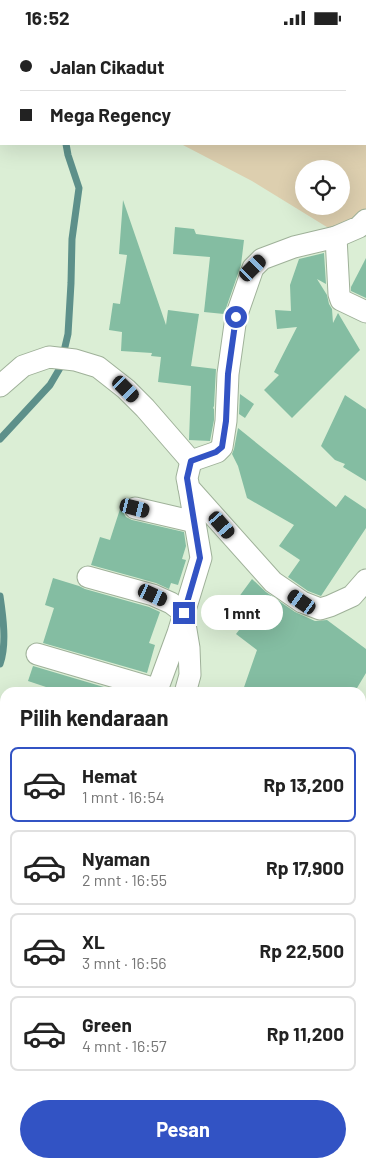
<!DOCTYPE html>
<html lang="id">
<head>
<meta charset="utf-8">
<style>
	:root { --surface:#fff; --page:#f2f2f2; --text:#222; --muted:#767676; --line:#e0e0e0; --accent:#3253c4 }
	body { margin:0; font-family:Barlow,sans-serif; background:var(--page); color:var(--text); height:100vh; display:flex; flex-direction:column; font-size:19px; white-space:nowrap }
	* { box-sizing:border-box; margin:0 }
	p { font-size:16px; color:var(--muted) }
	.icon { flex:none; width:28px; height:28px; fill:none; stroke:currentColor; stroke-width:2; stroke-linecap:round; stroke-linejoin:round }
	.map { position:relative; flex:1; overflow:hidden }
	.details { position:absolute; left:0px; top:652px; width:366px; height:481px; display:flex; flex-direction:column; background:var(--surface); border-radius:15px 15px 0 0; box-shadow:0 5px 20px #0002 }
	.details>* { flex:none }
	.hud { position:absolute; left:0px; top:0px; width:366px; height:110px; box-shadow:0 5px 20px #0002; display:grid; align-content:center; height:110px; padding:0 20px; background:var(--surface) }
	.fabs { position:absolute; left:295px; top:125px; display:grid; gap:10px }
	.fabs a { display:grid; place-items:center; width:55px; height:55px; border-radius:50%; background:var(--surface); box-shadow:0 5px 20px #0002; font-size:25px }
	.end { position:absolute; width:22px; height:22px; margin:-11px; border:6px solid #3253c4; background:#fff; box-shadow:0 0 0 2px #fff }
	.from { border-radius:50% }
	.bubble { position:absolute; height:35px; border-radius:18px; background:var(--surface); box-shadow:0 5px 20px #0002; font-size:16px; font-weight:700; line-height:35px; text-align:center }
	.car { position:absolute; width:15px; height:30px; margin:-15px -8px; border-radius:6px; box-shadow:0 0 4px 1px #0007; background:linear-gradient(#222 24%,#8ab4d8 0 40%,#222 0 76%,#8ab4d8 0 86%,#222 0) }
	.hud b { display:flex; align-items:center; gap:18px; height:48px; font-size:19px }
	.hud b+b { border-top:1px solid var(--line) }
	.hud i { width:12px; height:12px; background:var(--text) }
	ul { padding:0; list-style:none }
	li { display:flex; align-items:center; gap:15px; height:75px; margin:0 10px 8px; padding:0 10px; border:2px solid var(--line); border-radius:8px }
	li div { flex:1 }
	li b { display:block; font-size:19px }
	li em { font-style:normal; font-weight:700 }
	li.current { border-color:var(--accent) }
	li>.icon { width:45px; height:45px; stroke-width:1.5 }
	h2 { padding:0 20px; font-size:22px; line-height:60px }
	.primary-button { display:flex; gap:10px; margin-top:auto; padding:10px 20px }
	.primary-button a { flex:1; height:58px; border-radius:30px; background:var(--accent); color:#fff; font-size:20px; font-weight:700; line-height:58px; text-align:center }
	.status { display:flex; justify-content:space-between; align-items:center; height:35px; padding:0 25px; background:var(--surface); direction:ltr }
	.status svg { height:14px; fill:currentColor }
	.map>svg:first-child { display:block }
	.green { fill:#ddcfaf; fill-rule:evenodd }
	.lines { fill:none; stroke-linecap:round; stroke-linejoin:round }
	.stream { stroke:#5d908a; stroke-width:7 }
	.building { fill:#84bda2 }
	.minor-casing { stroke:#9fb199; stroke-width:23 }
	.minor { stroke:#fff; stroke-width:21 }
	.route { stroke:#3253c4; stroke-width:6 }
</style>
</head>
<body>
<div class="status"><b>16:52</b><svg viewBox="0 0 49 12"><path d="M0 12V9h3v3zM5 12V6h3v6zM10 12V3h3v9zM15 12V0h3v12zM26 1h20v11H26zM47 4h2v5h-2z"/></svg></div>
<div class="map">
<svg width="366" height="1133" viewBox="0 0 366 1133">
	<rect width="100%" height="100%" fill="#dbeed5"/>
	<path class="green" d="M0,0H366V179L335,197L252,146L181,109H365V1H1V15L0,14ZM304,134H341V171H304Z"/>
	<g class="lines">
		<g class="stream">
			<polyline points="103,1 103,0"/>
			<polyline points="0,404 50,350 60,333 68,299 71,248 72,204 79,153 68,120 66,109"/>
			<path d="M0,561C3,581 7,610 0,629"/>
		</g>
	</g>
	<g class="building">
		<polygon points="123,165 166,290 168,275 199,279 191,331 216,334 214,371 213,373 214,374 214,385 210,406 189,405 191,351 158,347 161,322 151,321 152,318 121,316 122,297 109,295 113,268 120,269 127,220 119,219"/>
		<polygon points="175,192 194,194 196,199 244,205 241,230 224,279 204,277 210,222 173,219"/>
		<polygon points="324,218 326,249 317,244 327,260 329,269 332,274 333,288 338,278 360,315 292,383 264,355 279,340 274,337 297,292 277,294 275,275 291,276 290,250 299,224"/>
		<polygon points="366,223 366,263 351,256 351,252"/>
		<polygon points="240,359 254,369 245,383 239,379"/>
		<polygon points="345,360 366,374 366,446 343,432 345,429 335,425 321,411"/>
		<polygon points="238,393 336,472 345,460 366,474 366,493 321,561 308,556 288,542 300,525 279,511 294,490 247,463 238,431 232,419 234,414"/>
		<polygon points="121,471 123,471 123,477 126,482 132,485 184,497 186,511 182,524 186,525 178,550 171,548 169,554 156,548 91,530 100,502 110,505"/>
		<polygon points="53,543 79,551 85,554 149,572 160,577 149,608 155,610 147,638 43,608 54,573 45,570"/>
		<polygon points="252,544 266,557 295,577 315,586 327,585 366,614 366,638 354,658 242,658 257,615 236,599 246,586 230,574"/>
		<polygon points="33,631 124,658 64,658 28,646"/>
	</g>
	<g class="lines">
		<defs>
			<g id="minor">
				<polyline points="336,202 339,259 341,265 366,277"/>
				<polyline points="0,351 23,331 49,322 75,325 98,332 126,354 145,373 191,426 217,417 222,412 226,386 228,339 236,282 253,233 262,224 294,212 336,202 359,192 366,185"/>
				<polyline points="191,426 187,443 189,453 273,547 302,567 320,574 330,571 352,561 366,545"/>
				<polyline points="135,473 195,487"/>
				<polyline points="88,542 153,560 171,568 184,578"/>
				<polyline points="184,583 189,613 190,640 185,658"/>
				<polyline points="37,619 156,654"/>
				<polyline points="156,658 178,598 201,523 189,453"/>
				<polyline points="0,936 5,940"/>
				<polyline points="0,1048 5,1052"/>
				<polyline points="44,1129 45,1133"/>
				<polyline points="208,1133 216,1129"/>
			</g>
		</defs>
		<use href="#minor" class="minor-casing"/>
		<use href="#minor" class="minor"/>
	</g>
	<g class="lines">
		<polyline class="route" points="184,578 200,523 187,443 191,426 216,417 222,412 226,386 228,339 236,282"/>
	</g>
</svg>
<div class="fabs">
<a><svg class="icon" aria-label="locate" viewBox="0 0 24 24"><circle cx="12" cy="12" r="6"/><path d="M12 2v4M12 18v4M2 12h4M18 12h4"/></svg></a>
</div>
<i class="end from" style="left:236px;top:282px"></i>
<i class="end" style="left:184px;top:578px"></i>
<div class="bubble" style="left:201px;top:560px;width:82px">1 mnt</div>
<i class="car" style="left:253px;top:233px;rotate:45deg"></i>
<i class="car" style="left:126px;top:354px;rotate:135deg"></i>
<i class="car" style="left:135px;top:473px;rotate:104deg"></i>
<i class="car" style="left:222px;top:490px;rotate:139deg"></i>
<i class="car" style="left:153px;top:560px;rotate:115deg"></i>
<i class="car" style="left:302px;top:567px;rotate:305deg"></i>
<div class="hud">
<b><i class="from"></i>Jalan Cikadut</b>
<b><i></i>Mega Regency</b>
</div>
<section class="details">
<h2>Pilih kendaraan</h2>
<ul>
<li class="current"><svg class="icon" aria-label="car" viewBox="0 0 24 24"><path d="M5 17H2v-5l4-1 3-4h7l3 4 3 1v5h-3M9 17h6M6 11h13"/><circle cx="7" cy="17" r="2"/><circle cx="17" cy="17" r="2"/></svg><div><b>Hemat</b><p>1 mnt · 16:54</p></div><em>Rp 13,200</em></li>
<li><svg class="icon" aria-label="car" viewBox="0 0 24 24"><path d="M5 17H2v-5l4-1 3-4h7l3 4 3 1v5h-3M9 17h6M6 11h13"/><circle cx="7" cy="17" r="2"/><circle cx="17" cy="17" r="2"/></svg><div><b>Nyaman</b><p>2 mnt · 16:55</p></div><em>Rp 17,900</em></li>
<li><svg class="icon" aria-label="car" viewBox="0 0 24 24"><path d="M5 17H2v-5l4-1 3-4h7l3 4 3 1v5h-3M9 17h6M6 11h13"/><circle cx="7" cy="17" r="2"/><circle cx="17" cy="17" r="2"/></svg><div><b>XL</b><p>3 mnt · 16:56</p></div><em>Rp 22,500</em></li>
<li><svg class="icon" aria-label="car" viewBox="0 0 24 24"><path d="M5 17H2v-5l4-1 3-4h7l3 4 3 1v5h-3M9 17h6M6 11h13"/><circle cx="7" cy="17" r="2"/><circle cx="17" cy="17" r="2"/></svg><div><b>Green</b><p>4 mnt · 16:57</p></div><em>Rp 11,200</em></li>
</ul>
<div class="primary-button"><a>Pesan</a></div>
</section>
</div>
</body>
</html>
